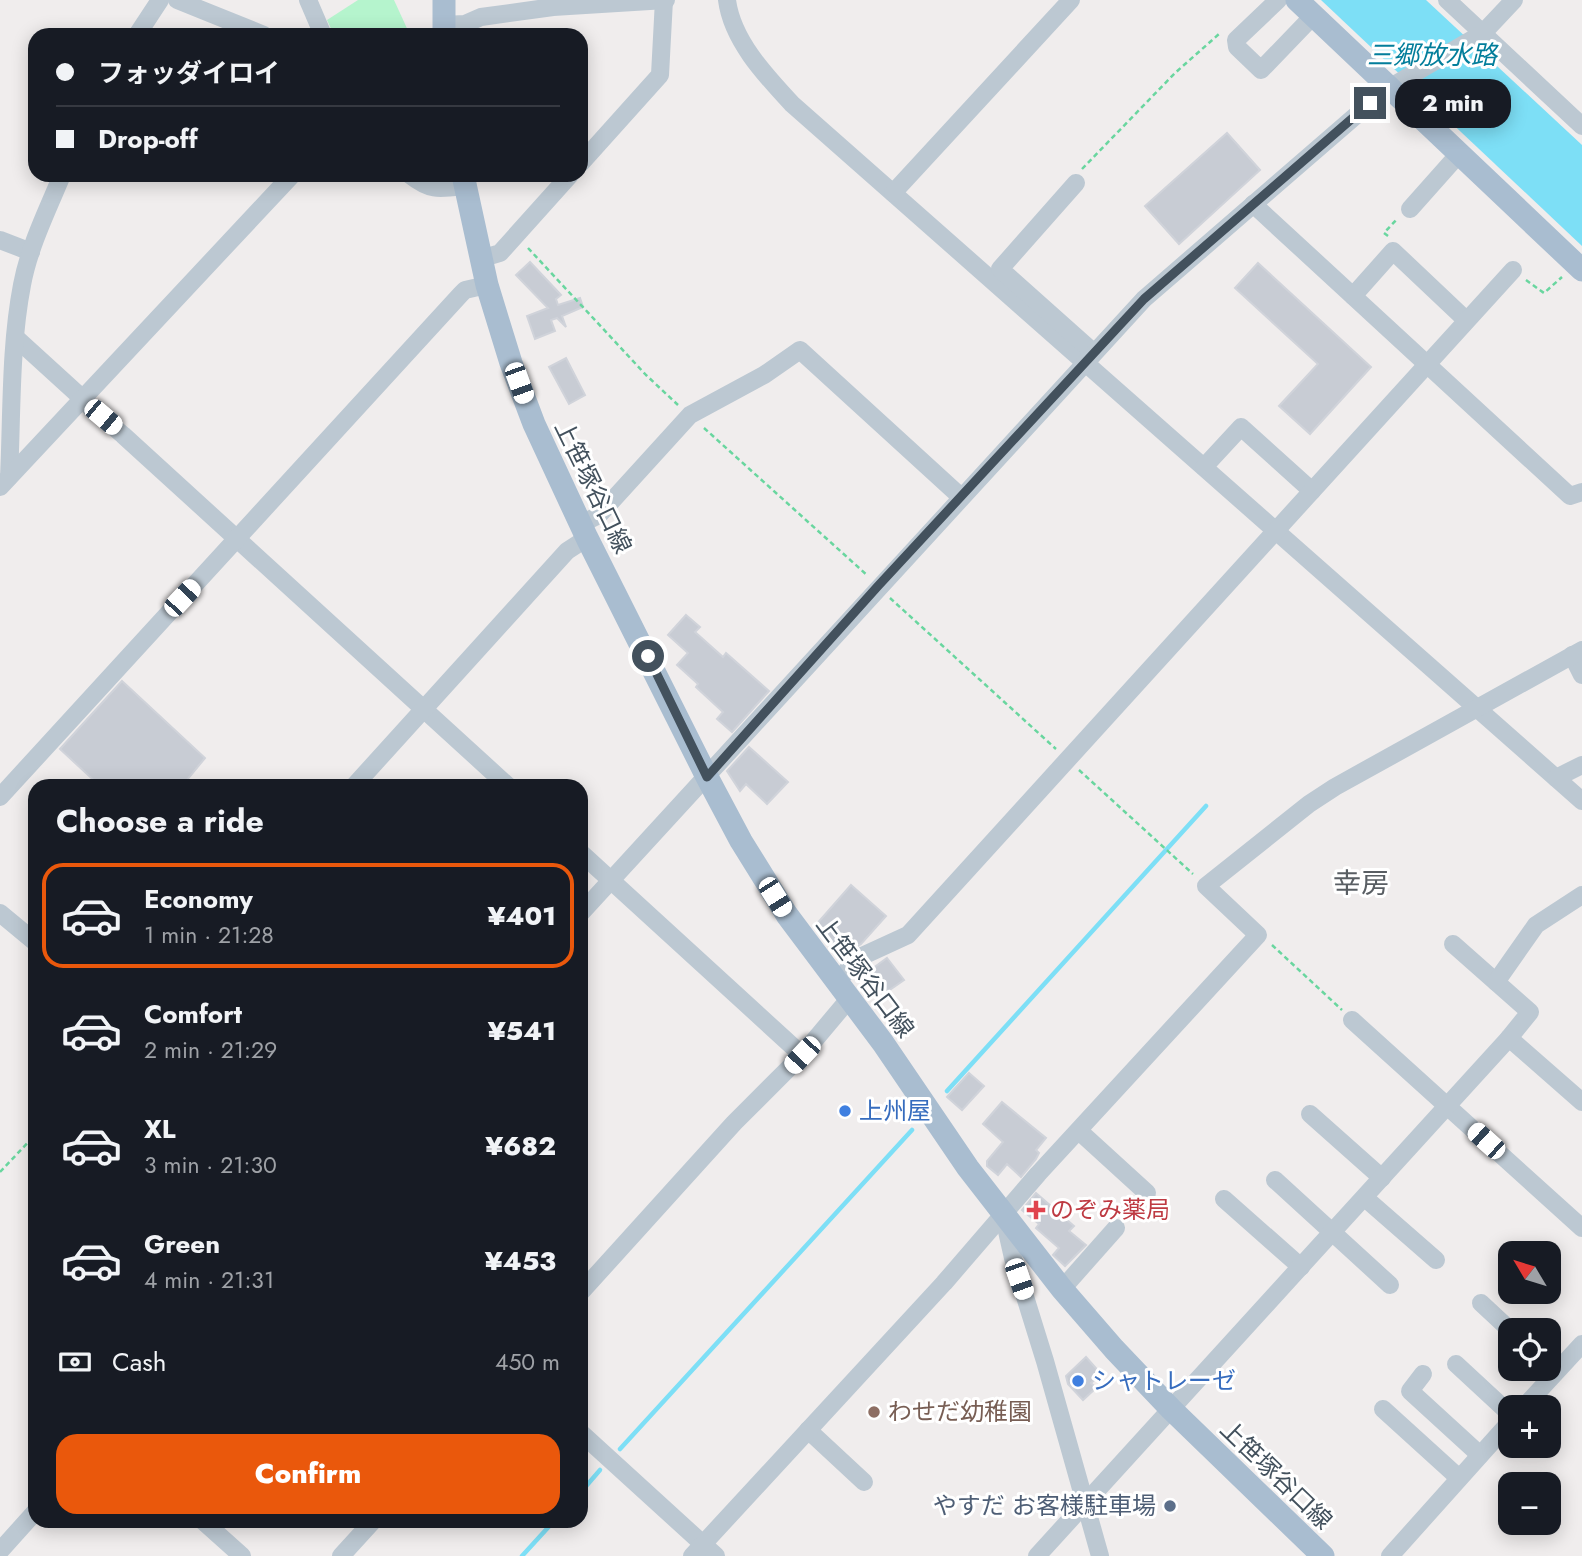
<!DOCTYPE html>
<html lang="en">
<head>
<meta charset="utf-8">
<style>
	:root { --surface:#171b24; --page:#20242c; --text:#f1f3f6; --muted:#9ea1a6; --line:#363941; --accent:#ea580c }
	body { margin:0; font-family:Jost,"Noto Sans JP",sans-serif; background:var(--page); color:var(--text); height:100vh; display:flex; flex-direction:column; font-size:26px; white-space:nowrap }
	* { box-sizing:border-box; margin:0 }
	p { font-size:23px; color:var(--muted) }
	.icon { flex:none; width:38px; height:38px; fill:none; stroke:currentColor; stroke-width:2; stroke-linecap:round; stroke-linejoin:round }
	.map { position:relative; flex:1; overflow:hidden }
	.side { position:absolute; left:28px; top:779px; width:560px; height:749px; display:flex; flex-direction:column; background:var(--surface); border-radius:21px; box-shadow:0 4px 18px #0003 }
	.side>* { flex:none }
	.banner { position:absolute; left:28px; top:28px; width:560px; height:154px; border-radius:21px; box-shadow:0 4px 18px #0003; display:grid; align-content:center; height:154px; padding:0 28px; background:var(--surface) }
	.needle { width:46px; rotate:308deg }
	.controls { position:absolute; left:1498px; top:1241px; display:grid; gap:14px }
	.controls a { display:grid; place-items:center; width:63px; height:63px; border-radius:14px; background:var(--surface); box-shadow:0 4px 18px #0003; font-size:35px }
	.end { position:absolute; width:32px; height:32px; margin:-16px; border:9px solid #43515d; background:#fff; box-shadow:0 0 0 4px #fff }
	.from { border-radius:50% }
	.bubble { position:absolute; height:49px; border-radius:21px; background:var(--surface); box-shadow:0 4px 18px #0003; font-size:23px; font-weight:800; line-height:49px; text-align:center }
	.car { position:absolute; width:21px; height:42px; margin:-21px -10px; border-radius:9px; box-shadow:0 0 5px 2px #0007; background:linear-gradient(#fff 24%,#345 0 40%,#fff 0 76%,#345 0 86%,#fff 0) }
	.banner b { display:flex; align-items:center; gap:24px; height:66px; font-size:26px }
	.banner b+b { border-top:2px solid var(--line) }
	.banner i { width:18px; height:18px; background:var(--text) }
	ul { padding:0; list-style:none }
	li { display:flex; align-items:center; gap:21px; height:105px; margin:0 14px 10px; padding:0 14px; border:4px solid transparent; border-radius:21px }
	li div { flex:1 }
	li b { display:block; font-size:26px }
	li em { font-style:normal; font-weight:800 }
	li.current { border-color:var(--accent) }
	li>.icon { width:63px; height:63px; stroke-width:1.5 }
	h2 { padding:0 28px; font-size:32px; line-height:84px }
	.pay { display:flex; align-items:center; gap:18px; height:77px; padding:0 28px; font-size:26px }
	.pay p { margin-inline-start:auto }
	.cta { display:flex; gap:14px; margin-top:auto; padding:14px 28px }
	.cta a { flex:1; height:80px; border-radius:21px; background:var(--accent); color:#fff; font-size:28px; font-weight:800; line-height:80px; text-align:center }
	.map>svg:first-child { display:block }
	.green { fill:#b5f4cd }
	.water { fill:#7ddff6 }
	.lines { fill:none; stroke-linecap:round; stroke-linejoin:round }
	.stream { stroke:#7ddff6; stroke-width:4.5 }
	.building { fill:#c8ccd4; stroke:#d0d3da; stroke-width:2 }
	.path { stroke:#69d69f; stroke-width:2.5; stroke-dasharray:5 3.5; stroke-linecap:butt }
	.minor { stroke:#bcc8d2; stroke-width:18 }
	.major { stroke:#a9bdd0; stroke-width:23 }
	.route { stroke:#43515d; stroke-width:9 }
	.shop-dot { fill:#3f7fe0; stroke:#fff; stroke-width:2.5 }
	.health-dot { fill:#e0444e; stroke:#fff; stroke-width:2.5 }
	.education-dot { fill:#8d6e63; stroke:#fff; stroke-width:2.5 }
	.service-dot { fill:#5c6f8a; stroke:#fff; stroke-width:2.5 }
	.labels { text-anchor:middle; stroke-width:6; stroke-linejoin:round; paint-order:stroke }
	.street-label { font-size:24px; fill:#43515d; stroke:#fff }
	.shop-label { font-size:24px; fill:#366cbe; stroke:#fff; text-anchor:start }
	.health-label { font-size:24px; fill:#be3a42; stroke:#fff; text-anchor:start }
	.education-label { font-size:24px; fill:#785e54; stroke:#fff; text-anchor:start }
	.service-label { font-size:24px; fill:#4e5e75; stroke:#fff; text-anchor:end }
	.water-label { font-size:26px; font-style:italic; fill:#037e9b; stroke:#fff }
	.quarter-label { font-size:28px; fill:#595e63; stroke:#fff }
</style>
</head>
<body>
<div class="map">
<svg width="1582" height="1556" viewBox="0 0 1582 1556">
	<rect width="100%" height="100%" fill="#f0eded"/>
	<polygon class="green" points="358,0 394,0 410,35 334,35 327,20"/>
	<polygon class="water" points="1321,0 1426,0 1582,145 1582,246"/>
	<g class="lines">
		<g class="stream">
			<polyline points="947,1091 1206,806"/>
			<polyline points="620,1449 912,1130"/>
			<polyline points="581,1492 600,1470"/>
			<polyline points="522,1556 554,1521"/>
		</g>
	</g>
	<g class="building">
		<polygon points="1227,133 1260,170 1179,244 1145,206"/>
		<polygon points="530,262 561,295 556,299 558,305 580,298 583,307 562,316 566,327 557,318 551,320 555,331 535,339 527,316 548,308 516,275"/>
		<polygon points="1258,263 1371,367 1310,434 1279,406 1318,364 1235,288"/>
		<polygon points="566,358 585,395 569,404 549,367"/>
		<polygon points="686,615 700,627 695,632 723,657 726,653 769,691 732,732 717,719 723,712 696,687 698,684 677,665 688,653 668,635"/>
		<polygon points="122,681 205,758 182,786 100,786 60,749"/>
		<polygon points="749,747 788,782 767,804 746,784 740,791 727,771"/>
		<polygon points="851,885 886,916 861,944 846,954 815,926"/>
		<polygon points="887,958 904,980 888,991 872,969"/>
		<polygon points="969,1073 984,1086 962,1110 947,1097"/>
		<polygon points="1002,1102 1046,1138 1036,1150 1039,1153 1036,1159 1021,1177 1007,1164 998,1175 987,1166 987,1161 1003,1142 983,1124"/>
		<polygon points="1036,1193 1074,1226 1069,1231 1086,1245 1065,1266 1053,1255 1059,1248 1036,1228 1039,1224 1022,1210"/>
		<polygon points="1086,1357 1101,1374 1091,1383 1096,1388 1083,1400 1068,1384 1066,1376"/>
	</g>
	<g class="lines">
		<g class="path">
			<polyline points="1082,169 1175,73 1219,34"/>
			<polyline points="1388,236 1384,233 1398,218"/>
			<polyline points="528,248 646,375 678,405"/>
			<polyline points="1526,280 1544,293 1562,277"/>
			<polyline points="704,428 868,576"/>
			<polyline points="890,598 1056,749"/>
			<polyline points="1079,770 1193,874"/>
			<polyline points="1272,945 1342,1010"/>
			<polyline points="0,1172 35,1135"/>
		</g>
		<g class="minor">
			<polyline points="177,0 264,35"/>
			<polyline points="308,0 323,35"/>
			<path d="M727,0C732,40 765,75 792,104L1582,801"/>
			<polyline points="1278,0 1236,40 1237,47 1261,70 1313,16"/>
			<polyline points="1447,0 1582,126"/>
			<polyline points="443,25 465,24 481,17 553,7 666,0"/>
			<polyline points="137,35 160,0"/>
			<polyline points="581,163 660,75 664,0"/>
			<path d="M410,175C430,191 439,189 464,186"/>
			<polyline points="1076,183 1000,269 1093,352"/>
			<polyline points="893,193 1071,0"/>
			<polyline points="1253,204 1570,496 1582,492"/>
			<polyline points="1410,209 1458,155"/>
			<polyline points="0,240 31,252"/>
			<polyline points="480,259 500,253 570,175"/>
			<polyline points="1353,296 1393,251 1466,320"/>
			<polyline points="16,338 83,399"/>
			<polyline points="82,400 123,435 508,786"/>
			<polyline points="1204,467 1241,427 1312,491"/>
			<path d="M9,477C12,415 10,347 22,285C29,247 47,211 62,175"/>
			<polyline points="0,487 292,175"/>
			<polyline points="581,524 599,515 690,415 764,375 800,350 961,497"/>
			<polyline points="1572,655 1582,675"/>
			<polyline points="1556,778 1582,765"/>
			<polyline points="354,786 567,551 587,538"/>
			<polyline points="0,797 461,294 465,290 487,285"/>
			<polyline points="581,853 802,1055"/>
			<polyline points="0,913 35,942"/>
			<polyline points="581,913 1144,299 1375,99 1389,88 1483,33 1514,0"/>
			<polyline points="1453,944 1496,982"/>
			<polyline points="837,982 858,958 908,935 1513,270"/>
			<polyline points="1352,1020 1582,1228"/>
			<polyline points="1509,1038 1582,1102"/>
			<polyline points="1310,1114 1382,1178"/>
			<polyline points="1079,1131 1147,1193"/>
			<polyline points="1275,1180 1390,1285"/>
			<polyline points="1365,1198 1436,1260"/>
			<polyline points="1224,1199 1301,1267"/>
			<polyline points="1004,1218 1013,1258 1045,1361 1100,1556"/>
			<polyline points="1062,1289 1116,1228"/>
			<polyline points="581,1292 734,1123 802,1055 849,999"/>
			<polyline points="1481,1303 1510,1330"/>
			<polyline points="1456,1364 1510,1414"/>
			<polyline points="1423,1374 1410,1391 1480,1455"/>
			<polyline points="1524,1407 1582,1344"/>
			<polyline points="1383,1409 1459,1478"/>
			<polyline points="808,1430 864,1482"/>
			<polyline points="581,1433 716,1556"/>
			<polyline points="203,1521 242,1556"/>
			<polyline points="0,1551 35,1512"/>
			<polyline points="341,1556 373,1521"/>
			<polyline points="692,1556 944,1283 1038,1174 1258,935 1206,886 1309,804 1335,787 1582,650"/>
			<polyline points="1037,1556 1509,1038 1530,1012 1496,982 1536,925 1582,895"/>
			<polyline points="1390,1556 1510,1422"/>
		</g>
		<g class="major">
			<polyline points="444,0 444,35"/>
			<polyline points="1297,0 1582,270"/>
			<polyline points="463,175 487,285 511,363 534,424 587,538 707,777 741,841 787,915 883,1043 968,1168 1062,1289 1114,1349 1171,1409 1323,1556"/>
		</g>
	</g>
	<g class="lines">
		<polyline class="route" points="648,656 707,777 878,586 1144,299 1370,103"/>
	</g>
	<g class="shop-dot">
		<circle cx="845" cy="1111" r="7"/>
		<circle cx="1078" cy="1381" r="7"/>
	</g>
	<path class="health-dot" d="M1032.5 1199.5h7v7h7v7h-7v7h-7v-7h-7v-7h7z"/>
	<circle class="education-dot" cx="874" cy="1412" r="7"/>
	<circle class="service-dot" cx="1170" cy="1506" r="7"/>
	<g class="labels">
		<g class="street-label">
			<text transform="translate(593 487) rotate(64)" y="8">上笹塚谷口線</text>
			<text transform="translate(865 977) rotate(53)" y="8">上笹塚谷口線</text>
			<text transform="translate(1276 1475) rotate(44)" y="8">上笹塚谷口線</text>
		</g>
		<g class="shop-label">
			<text x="859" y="1119">上州屋</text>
			<text x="1092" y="1389">シャトレーゼ</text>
		</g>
		<g class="health-label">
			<text x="1050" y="1218">のぞみ薬局</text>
		</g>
		<g class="education-label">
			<text x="888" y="1420">わせだ幼稚園</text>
		</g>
		<g class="service-label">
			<text x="1156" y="1514">やすだ お客様駐車場</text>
		</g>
		<g class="water-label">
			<text x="1432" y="64">三郷放水路</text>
		</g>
		<g class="quarter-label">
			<text x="1361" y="893">幸房</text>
		</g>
	</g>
</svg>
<div class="controls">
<a><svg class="needle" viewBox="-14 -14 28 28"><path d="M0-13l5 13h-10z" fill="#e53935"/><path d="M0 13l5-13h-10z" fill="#9ea1a6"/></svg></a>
<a><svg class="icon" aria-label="locate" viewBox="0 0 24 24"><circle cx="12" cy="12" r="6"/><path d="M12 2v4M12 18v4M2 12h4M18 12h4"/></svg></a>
<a>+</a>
<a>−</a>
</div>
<i class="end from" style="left:648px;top:656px"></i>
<i class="end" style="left:1370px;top:103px"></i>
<div class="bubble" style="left:1395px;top:79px;width:116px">2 min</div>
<i class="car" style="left:519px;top:383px;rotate:160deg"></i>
<i class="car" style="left:103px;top:417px;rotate:130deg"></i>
<i class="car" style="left:182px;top:598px;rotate:43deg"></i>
<i class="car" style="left:775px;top:897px;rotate:148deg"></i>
<i class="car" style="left:802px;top:1055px;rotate:223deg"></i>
<i class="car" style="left:1486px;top:1141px;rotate:312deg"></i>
<i class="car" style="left:1019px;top:1279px;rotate:161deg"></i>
<div class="banner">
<b><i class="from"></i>フォッダイロイ</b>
<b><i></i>Drop-off</b>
</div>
<section class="side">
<h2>Choose a ride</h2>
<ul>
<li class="current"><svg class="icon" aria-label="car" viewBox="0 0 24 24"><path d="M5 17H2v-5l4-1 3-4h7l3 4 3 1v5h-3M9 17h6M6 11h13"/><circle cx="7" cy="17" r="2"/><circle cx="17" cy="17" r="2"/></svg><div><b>Economy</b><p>1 min · 21:28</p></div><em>¥401</em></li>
<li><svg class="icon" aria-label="car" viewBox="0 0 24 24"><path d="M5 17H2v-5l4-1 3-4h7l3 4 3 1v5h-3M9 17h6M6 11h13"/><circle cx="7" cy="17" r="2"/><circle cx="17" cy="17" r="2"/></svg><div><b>Comfort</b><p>2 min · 21:29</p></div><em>¥541</em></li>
<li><svg class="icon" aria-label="car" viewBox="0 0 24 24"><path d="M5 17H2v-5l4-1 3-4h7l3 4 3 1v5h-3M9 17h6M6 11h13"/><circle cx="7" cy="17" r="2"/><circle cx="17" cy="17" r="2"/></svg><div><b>XL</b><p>3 min · 21:30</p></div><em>¥682</em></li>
<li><svg class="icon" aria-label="car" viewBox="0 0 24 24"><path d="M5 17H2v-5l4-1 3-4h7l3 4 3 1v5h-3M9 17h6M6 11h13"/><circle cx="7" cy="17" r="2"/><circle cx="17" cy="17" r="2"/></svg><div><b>Green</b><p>4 min · 21:31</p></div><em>¥453</em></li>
</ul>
<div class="pay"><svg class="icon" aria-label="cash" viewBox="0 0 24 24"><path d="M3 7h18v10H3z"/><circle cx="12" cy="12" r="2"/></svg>Cash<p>450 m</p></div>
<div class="cta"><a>Confirm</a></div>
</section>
</div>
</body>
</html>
